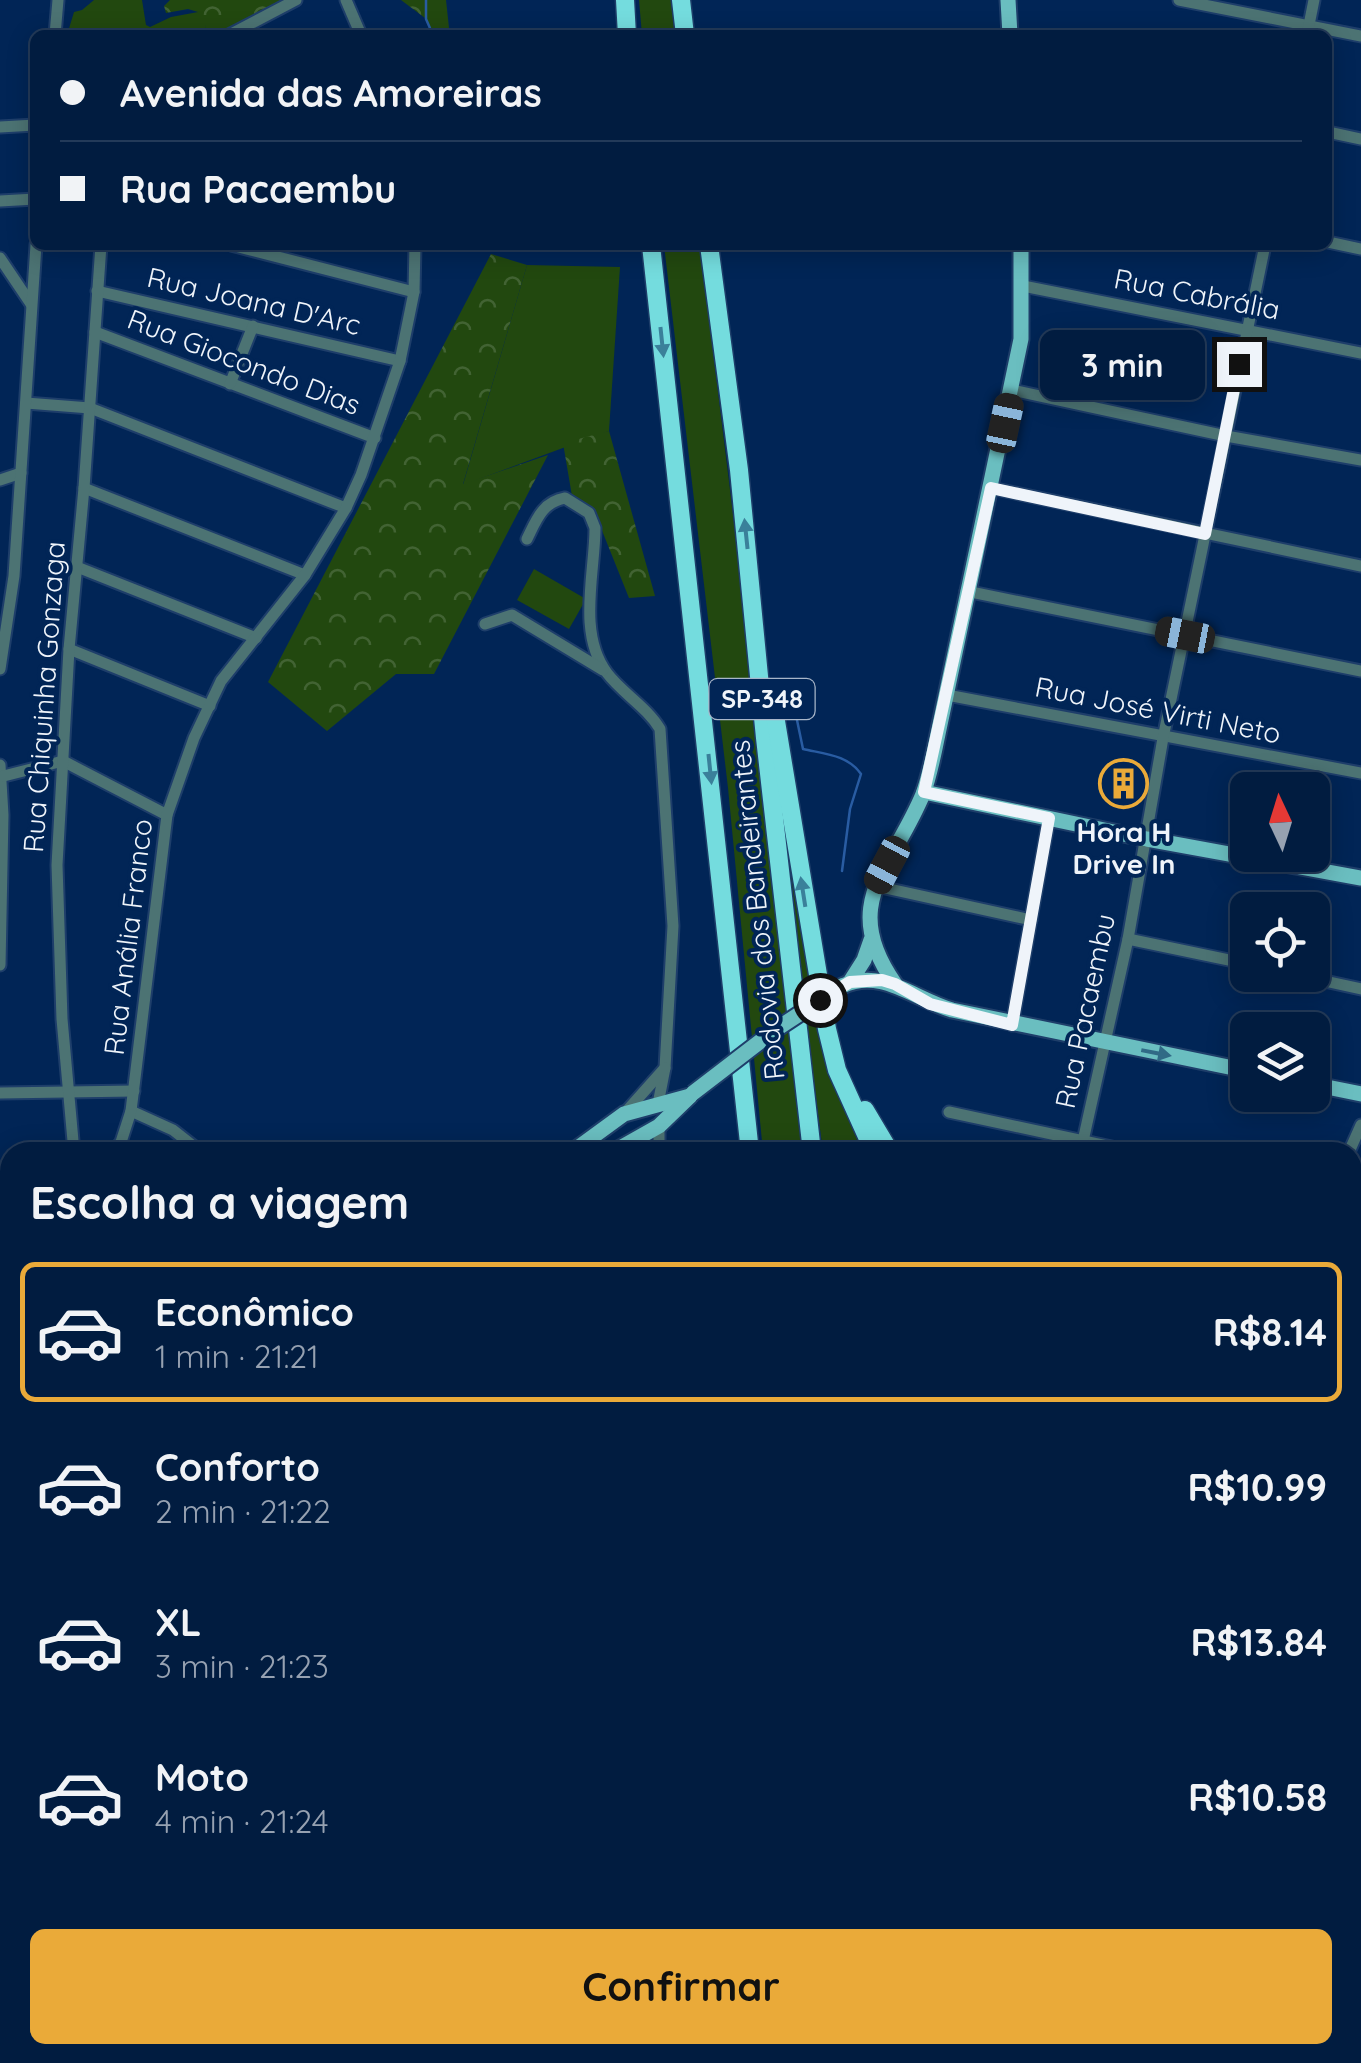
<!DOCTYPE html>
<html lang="pt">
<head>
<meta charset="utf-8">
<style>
	:root { --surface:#011c40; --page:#0f294b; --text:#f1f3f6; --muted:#96a1b1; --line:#233a59; --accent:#eaaa39 }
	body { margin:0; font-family:Quicksand,sans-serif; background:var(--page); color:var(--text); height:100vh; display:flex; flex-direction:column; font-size:38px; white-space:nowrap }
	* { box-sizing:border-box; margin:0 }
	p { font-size:32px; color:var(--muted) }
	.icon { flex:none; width:55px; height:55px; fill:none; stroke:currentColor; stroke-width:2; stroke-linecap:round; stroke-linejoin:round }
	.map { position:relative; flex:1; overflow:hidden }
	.drawer { position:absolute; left:0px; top:1142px; width:1362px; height:922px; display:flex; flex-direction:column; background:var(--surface); border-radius:30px 30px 0 0; box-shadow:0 5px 25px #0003,0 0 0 2px var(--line) }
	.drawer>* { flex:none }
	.hud { position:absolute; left:30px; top:30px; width:1302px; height:220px; border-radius:15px; box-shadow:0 5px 25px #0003,0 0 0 2px var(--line); display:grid; align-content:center; height:220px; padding:0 30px; background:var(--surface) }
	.needle { width:65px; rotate:356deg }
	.fabs { position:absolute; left:1230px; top:772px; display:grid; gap:20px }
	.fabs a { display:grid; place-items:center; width:100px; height:100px; border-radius:15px; background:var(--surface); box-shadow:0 5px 25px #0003,0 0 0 2px var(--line); font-size:50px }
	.end { position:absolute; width:45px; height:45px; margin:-22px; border:12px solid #eff4fa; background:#111; box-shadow:0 0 0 5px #111 }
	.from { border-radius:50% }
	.bubble { position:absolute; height:70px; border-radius:15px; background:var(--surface); box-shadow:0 5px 25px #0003,0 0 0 2px var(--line); font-size:32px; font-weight:700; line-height:70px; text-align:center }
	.car { position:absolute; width:30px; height:60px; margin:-30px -15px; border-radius:12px; box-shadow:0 0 8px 2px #0007; background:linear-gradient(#222 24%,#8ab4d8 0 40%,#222 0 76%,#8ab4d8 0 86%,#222 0) }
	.hud b { display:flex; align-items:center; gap:35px; height:95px; font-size:38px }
	.hud b+b { border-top:2px solid var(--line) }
	.hud i { width:25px; height:25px; background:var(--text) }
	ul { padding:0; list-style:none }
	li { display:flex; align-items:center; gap:30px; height:140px; margin:0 20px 15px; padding:0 10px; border:5px solid transparent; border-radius:15px }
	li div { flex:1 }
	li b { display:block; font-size:38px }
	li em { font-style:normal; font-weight:700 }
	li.active { border-color:var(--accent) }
	li>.icon { width:90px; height:90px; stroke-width:1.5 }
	h2 { padding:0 30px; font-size:45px; line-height:120px }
	.button { display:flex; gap:20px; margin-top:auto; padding:20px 30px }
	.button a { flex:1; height:115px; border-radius:15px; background:var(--accent); color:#111; font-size:40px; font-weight:700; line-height:115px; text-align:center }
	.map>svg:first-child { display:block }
	.grass { fill:#22480f }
	.forest { fill:url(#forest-crowns) }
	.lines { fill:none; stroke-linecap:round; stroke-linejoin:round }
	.stream { stroke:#295ca2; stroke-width:2.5 }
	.minor-casing { stroke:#1e3e6a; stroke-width:15 }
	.major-casing { stroke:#1e3e6a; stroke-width:19 }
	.highway-casing { stroke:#1e3e6a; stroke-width:21 }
	.minor { stroke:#4c7373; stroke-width:11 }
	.major { stroke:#6abec0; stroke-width:15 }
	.highway { stroke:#74dcde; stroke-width:18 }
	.major-bridge-casing { stroke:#1e3e6a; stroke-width:19; stroke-linecap:butt }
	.major-bridge { stroke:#6abec0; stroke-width:15 }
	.oneway { fill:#3a809a }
	.oneway2 { fill:#306a86 }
	.route { stroke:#eff4fa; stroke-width:12 }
	.labels { text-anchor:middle; stroke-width:8; stroke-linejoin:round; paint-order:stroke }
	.shield { fill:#012556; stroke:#a8b6c9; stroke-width:2.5 }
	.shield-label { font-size:25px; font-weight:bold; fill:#eff4fa }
	.street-label { font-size:28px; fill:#eff4fa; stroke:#012556 }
	.poi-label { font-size:28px; font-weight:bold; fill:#eff4fa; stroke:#012556 }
</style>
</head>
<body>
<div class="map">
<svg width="1361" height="2063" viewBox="0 0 1361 2063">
	<defs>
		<pattern id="forest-crowns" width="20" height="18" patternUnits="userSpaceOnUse" patternTransform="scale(2.5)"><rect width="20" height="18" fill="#22480f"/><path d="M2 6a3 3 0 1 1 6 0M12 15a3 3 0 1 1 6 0" fill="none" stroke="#426333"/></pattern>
	</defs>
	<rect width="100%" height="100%" fill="#012556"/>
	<g class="grass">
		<polygon points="94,0 142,0 146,25 150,27 171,17 198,12 206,26 205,35 67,35 74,12 82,10"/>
		<polygon points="639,0 673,0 677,35 642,35"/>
		<polygon points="664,245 700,245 744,604 803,1152 763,1152 728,788"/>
		<polygon points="527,265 620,267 609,431 463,485"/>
		<polygon points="534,569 586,599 569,629 517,600"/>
		<polygon points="788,845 844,1105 867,1152 823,1152 793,923"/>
		<polygon points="1361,1308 1361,1438 1353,1476 1353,1324"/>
		<polygon points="1352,1862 1361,1884 1361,2003 1353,1998"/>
		<polygon points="1013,2055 1204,2055 1210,2063 1017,2063"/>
	</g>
	<g class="forest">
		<polygon points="170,0 283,0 214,35 205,35 206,26 199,21 198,12 188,9 166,13 164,6"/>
		<polygon points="401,0 446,0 449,28 434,33 425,18"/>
		<polygon points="491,254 527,265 463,484 548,455 434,674 396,674 327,731 268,682"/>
		<polygon points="609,431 655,596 629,598 597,518 572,496 563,443"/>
	</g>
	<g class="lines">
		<g class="stream">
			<polyline points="426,0 426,19 433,35"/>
			<path d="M792,696L803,749C825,754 848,755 861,774L850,809L842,871"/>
		</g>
		<defs>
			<g id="minor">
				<polyline points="346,0 361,35"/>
				<polyline points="1179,0 1361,36"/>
				<polyline points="55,35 58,0"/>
				<polyline points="229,35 296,0"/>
				<polyline points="1307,35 1314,0"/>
				<polyline points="0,127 35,125"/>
				<polyline points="1328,132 1361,139"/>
				<polyline points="0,201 35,199"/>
				<polyline points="1328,242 1361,249"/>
				<polyline points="231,245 414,292"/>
				<polyline points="0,258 31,304"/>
				<polyline points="1023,286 1361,353"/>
				<polyline points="97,291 400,361"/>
				<polyline points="95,332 375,438"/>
				<polyline points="230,384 253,326"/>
				<polyline points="1012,390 1226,436 1361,460"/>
				<polyline points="26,403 90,408 346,508"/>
				<polyline points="0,480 21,473"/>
				<polyline points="84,488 305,575"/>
				<polyline points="991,488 1361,566"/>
				<path d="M527,539C536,521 542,502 565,498L589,513L595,528C595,573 577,633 607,673C622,693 647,707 660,729L673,926L665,1068L658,1104"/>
				<polyline points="77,567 256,638"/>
				<polyline points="966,591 1361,671"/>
				<polyline points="485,624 512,615 603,670"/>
				<polyline points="69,649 210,706"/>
				<polyline points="0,669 14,576 36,245"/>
				<polyline points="947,695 1361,773"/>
				<polyline points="0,765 3,815 0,965"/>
				<polyline points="0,777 63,761 167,815"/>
				<polyline points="876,886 1031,920"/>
				<polyline points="1128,939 1248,964"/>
				<polyline points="1297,975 1361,989"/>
				<polyline points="1012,1025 1049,818"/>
				<polyline points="0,1093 134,1091"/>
				<polyline points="131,1111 173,1130 201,1152"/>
				<polyline points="949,1112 1135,1152"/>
				<polyline points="624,1114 665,1068"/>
				<polyline points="1083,1141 1128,939 1163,738 1265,245"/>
				<polyline points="627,1146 637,1146 648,1152"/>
				<polyline points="74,1152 62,1019 57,865 69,649 84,488 101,245"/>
				<polyline points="113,1152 121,1142 131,1111 167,815 194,738 221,681 305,575 346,508 361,475 400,361 414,292 415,245"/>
				<polyline points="659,1152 659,1126"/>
				<polyline points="1349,1152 1361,1125"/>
				<polyline points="0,1191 10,1191"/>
				<polyline points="0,1286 10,1282"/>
				<polyline points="0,1333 10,1321"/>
				<polyline points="0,1416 10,1407"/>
				<polyline points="0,1440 10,1444"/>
				<polyline points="0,1471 10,1456"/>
				<polyline points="0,1603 10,1602"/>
				<polyline points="0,1731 10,1738"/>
				<polyline points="0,1855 10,1862"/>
				<polyline points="0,1960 10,1966"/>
				<polyline points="0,2021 10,2002"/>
				<polyline points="151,2055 164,2063"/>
				<polyline points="775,2055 775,2063"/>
				<polyline points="179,2063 181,2055"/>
			</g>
			<g id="major">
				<polyline points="1008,0 1010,35"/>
				<polyline points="924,792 1147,839 1361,878"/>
				<polyline points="850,982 864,960 871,940"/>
				<path d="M895,984C838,903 892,869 923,794C930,775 934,754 938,734L1021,339V245"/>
				<path d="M842,986C881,967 914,999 952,1010L1248,1071"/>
				<polyline points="1312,1084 1361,1094"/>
				<polyline points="572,1152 624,1114 690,1096"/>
				<polyline points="613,1152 659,1126 690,1096"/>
				<polyline points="0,1555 10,1550"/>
				<polyline points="0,1569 10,1565"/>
			</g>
			<g id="highway">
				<polyline points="625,0 627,35"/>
				<polyline points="681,0 685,35"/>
				<polyline points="651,245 750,1152"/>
				<polyline points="709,245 739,470 765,738 812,1152"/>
				<polyline points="772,697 827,1029 837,1070 874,1152"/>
				<polyline points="865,1110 890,1152"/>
				<polyline points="1352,1209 1361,1196"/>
				<polyline points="1352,1310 1361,1294"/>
				<polyline points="1352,1502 1361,1467"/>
				<polyline points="1352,1621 1361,1570"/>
				<polyline points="1352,1843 1361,1869"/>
				<polyline points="1352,2019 1361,2024"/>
				<polyline points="961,2055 964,2063"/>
				<polyline points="990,2055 993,2063"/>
				<polyline points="1004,2055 1008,2063"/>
				<polyline points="1296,2055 1308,2063"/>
				<polyline points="1218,2063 1219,2055"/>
			</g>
		</defs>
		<use href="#minor" class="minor-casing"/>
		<use href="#major" class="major-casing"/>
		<use href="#highway" class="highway-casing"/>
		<use href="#minor" class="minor"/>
		<use href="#major" class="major"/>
		<use href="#highway" class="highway"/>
		<defs>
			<polyline id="major-bridge" points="693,1093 775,1030 842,986"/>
		</defs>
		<use href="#major-bridge" class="major-bridge-casing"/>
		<use href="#major-bridge" class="major-bridge"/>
	</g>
	<defs><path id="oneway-solid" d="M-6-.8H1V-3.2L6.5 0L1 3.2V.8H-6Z" transform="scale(2.5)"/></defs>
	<g class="oneway">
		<use href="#oneway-solid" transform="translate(662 342) rotate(84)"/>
		<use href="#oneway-solid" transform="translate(746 534) rotate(-96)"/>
		<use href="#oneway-solid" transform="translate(710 769) rotate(84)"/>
		<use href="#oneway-solid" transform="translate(803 892) rotate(-99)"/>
	</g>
	<use class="oneway2" href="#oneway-solid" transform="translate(1156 1053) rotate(11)"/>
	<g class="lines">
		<polyline class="route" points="820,1000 850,982 882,980 895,984 930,1004 1012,1025 1049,818 924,792 991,488 1205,534 1239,364"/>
	</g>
	<defs>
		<symbol id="building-ring" viewBox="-11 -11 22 22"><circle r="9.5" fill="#012556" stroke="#eaaa39" stroke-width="1.5"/><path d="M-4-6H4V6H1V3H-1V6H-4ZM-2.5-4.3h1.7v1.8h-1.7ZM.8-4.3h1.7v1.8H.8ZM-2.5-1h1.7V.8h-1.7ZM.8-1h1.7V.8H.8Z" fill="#eaaa39"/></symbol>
	</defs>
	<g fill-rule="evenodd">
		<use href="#building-ring" x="1096" y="756" width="55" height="55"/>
	</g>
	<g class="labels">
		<rect class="shield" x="709.5" y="679" width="105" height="40" rx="8"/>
		<g class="shield-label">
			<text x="762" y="708">SP-348</text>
		</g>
		<g class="street-label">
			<text transform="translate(1197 294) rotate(11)" y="10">Rua Cabrália</text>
			<text transform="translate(254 301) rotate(13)" y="10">Rua Joana D'Arc</text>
			<text transform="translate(244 362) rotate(21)" y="10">Rua Giocondo Dias</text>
			<text transform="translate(44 697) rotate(-86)" y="10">Rua Chiquinha Gonzaga</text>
			<text transform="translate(1158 710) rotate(11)" y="10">Rua José Virti Neto</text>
			<text transform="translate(757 910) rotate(-96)" y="10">Rodovia dos Bandeirantes</text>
			<text transform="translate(128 937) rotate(-83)" y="10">Rua Anália Franco</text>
			<text transform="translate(1085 1011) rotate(-78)" y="10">Rua Pacaembu</text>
		</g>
		<g class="poi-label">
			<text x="1124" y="842">Hora H<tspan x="1124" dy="32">Drive In</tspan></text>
		</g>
	</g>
</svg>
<div class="fabs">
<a><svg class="needle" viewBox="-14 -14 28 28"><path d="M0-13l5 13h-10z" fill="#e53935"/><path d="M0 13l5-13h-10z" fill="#96a1b1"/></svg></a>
<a><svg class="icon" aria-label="locate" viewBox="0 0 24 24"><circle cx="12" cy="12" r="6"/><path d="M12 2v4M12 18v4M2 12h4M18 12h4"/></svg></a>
<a><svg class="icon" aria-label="layers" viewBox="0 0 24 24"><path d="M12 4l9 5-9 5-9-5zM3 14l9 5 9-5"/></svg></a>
</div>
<i class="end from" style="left:820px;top:1000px"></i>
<i class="end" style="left:1239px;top:364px"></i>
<div class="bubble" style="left:1040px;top:330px;width:165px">3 min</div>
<i class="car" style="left:1005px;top:423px;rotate:12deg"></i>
<i class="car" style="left:1185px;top:635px;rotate:281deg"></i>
<i class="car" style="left:887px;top:865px;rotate:208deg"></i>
<div class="hud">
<b><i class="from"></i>Avenida das Amoreiras</b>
<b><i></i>Rua Pacaembu</b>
</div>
<section class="drawer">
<h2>Escolha a viagem</h2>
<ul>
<li class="active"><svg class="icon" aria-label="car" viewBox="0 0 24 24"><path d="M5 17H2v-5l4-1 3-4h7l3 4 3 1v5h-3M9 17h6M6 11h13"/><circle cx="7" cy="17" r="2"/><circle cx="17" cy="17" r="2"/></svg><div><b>Econômico</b><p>1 min · 21:21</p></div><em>R$8.14</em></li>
<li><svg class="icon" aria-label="car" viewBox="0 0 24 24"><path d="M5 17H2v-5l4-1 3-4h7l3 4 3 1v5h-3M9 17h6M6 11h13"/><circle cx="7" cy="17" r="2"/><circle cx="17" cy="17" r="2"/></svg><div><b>Conforto</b><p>2 min · 21:22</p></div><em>R$10.99</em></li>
<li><svg class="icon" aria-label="car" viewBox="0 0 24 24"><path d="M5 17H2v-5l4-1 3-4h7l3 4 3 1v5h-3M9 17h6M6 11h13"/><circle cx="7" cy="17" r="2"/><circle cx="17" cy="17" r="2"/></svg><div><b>XL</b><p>3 min · 21:23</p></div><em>R$13.84</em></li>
<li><svg class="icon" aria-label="car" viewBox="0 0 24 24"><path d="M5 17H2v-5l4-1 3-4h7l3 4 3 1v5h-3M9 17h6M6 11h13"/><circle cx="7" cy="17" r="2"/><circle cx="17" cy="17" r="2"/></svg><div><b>Moto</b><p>4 min · 21:24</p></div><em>R$10.58</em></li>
</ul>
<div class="button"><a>Confirmar</a></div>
</section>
</div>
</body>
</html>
